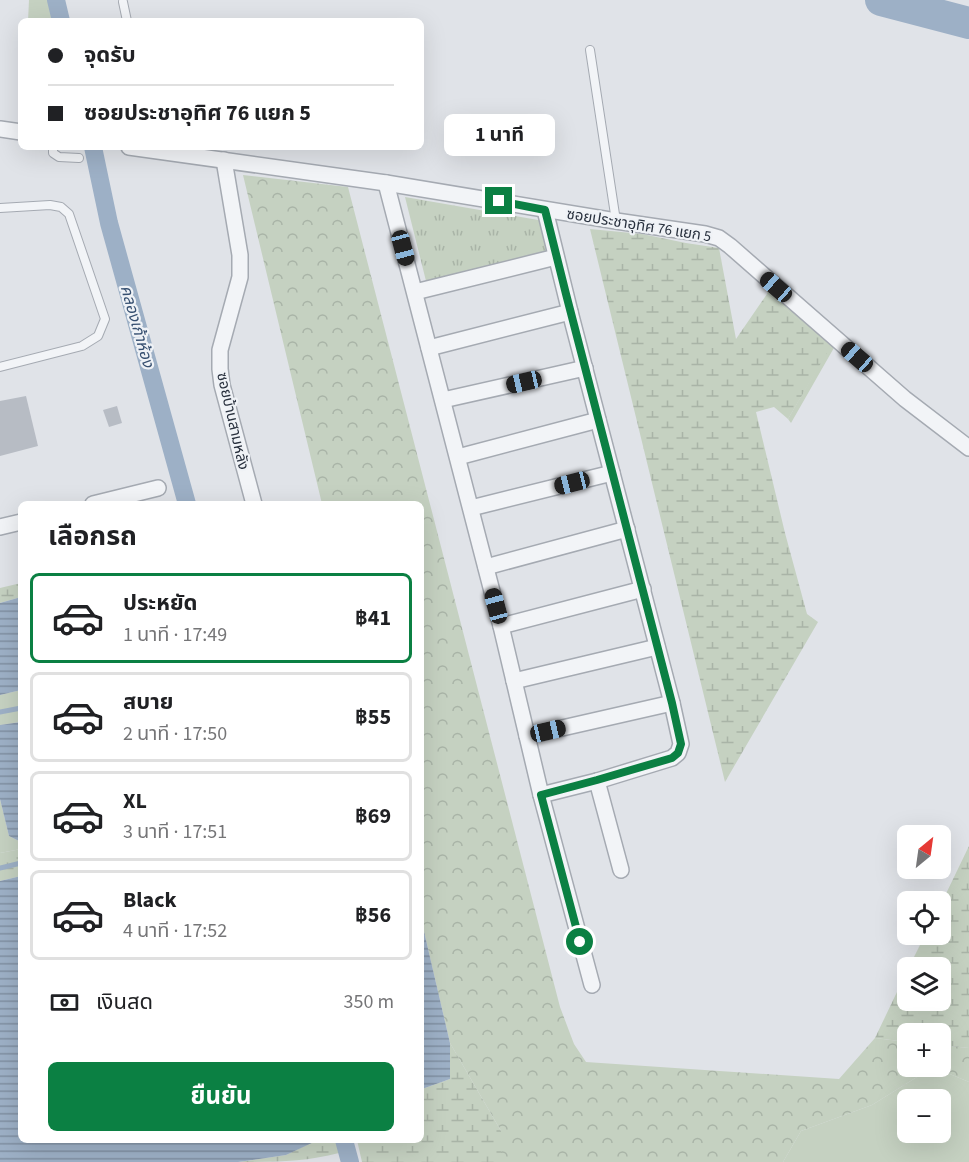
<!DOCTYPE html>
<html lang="th">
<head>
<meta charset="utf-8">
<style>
	:root { --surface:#fff; --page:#f6f6f6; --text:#202124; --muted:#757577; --line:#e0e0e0; --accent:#0b8043 }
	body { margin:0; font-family:"Source Sans 3","Noto Sans Thai",sans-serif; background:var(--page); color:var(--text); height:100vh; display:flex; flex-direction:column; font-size:22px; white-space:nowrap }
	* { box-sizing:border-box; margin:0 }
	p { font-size:20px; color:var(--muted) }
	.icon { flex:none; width:33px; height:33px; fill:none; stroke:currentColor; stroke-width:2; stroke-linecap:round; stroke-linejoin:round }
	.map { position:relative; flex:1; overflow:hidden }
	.panel { position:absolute; left:18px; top:501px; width:406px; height:642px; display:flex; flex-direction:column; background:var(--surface); border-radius:9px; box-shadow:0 6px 24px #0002 }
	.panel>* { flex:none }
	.top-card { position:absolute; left:18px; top:18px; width:406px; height:132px; border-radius:9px; box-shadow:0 6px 24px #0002; display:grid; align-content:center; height:132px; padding:0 30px; background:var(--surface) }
	.needle { width:39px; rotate:29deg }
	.fabs { position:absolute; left:897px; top:825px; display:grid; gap:12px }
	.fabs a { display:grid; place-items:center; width:54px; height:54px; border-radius:9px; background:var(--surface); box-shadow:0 6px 24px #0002; font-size:30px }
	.end { position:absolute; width:27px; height:27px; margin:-14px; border:8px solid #0b8043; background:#fff; box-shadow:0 0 0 3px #fff }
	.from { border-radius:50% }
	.bubble { position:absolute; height:42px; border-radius:9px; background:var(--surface); box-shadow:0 6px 24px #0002; font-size:20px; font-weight:700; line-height:42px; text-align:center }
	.car { position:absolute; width:18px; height:36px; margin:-18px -9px; border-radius:8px; box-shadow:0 0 4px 2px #0007; background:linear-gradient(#222 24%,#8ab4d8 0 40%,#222 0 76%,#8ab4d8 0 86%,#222 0) }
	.top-card b { display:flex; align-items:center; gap:21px; height:57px; font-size:22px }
	.top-card b+b { border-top:2px solid var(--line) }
	.top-card i { width:15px; height:15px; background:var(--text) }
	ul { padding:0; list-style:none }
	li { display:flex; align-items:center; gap:18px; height:90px; margin:0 12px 9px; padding:0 18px; border:3px solid var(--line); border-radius:9px }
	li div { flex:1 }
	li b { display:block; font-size:22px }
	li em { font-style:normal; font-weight:700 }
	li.on { border-color:var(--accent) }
	li>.icon { width:54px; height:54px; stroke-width:1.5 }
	h2 { padding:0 30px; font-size:27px; line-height:72px }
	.pay { display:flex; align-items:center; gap:15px; height:66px; padding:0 30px; font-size:22px }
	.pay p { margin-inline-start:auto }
	.button { display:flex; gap:12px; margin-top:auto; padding:12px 30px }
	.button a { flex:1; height:69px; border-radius:9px; background:var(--accent); color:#fff; font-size:24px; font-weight:700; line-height:69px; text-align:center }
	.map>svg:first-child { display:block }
	.green { fill:#c5d1c1; fill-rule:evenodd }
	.forest { fill:url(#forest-crowns) }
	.wetland { fill:url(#wetland-marsh) }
	.park { fill:url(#park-tufts) }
	.water { fill:url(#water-rules) }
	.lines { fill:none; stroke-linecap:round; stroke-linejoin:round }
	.stream { stroke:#9db0c6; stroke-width:5 }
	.canal { stroke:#9db0c6; stroke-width:18 }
	.river { stroke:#9db0c6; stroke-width:32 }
	.building { fill:#b7bcc4 }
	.service-casing { stroke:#a5aab2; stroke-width:10 }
	.minor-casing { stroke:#a5aab2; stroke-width:18 }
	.service { stroke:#f2f4f7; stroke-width:8 }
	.minor { stroke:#f2f4f7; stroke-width:15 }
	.route { stroke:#0b8043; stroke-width:8 }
	.labels { text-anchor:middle; stroke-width:4.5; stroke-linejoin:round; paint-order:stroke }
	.street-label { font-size:15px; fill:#29313e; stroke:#eff2f6 }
	.water-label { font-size:16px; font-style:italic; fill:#364f70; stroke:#eff2f6 }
</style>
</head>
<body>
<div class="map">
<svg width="969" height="1162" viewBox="0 0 969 1162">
	<defs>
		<pattern id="forest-crowns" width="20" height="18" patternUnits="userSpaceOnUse" patternTransform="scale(1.5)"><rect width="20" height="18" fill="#c5d1c1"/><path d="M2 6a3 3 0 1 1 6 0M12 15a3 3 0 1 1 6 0" fill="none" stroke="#a9b4a7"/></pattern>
		<pattern id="wetland-marsh" width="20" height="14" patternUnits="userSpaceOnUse" patternTransform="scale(1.5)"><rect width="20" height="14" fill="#c5d1c1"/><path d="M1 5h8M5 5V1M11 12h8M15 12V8" fill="none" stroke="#a9b4a7"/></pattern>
		<pattern id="park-tufts" width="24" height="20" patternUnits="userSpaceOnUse" patternTransform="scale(1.5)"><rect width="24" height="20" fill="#c5d1c1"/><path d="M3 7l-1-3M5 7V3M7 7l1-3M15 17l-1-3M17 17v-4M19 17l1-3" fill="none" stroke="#a9b4a7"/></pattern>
		<pattern id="water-rules" width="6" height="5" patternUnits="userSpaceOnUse" patternTransform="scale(1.5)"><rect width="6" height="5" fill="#9db0c6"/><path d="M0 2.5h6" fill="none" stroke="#8090a2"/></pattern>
	</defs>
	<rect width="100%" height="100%" fill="#e0e3e8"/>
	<g class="green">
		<polygon points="29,0 51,0 57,21 28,21"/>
		<polygon points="769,288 835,346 791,423 788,419 830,346 767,294"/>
		<polygon points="21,690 21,722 0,725 0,695"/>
		<polygon points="0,799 9,836 21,842 21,849 0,853"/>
		<path d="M933,1067L969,1082V1162H783L801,1131L872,1105ZM908,1100H940V1132H908Z"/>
	</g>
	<polygon class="forest" points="243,175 348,187 560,1007 574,1044 586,1062 839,1079 875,1038 907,1042 908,1066 940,1066 941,1045 969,1048 969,1082 933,1067 872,1105 801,1131 783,1162 501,1162 501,1131 450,1043 422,923 422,504 322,504"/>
	<g class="wetland">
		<polygon points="590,229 642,234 686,243 719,248 736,339 767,294 831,346 788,419 774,407 756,412 785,533 807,614 818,622 725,782"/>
		<polygon points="21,583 21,597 0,603 0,588"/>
		<polygon points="969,846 969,1048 941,1045 940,1034 908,1034 907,1042 875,1038 907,971 908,1000 940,1000 940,968 909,967 925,935 940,934 941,904"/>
		<polygon points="21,849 21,876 0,881 0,853"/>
		<polygon points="450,1043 501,1131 501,1162 362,1162 357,1140 422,1140 422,1089 450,1079"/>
		<path d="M316,1140H336L339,1153C305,1162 274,1162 238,1162L286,1155Z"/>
	</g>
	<polygon class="park" points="405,197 544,221 551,251 426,281"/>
	<g class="water">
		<polygon points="21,597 21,690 0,695 0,603"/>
		<polygon points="21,722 21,842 9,836 0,799 0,725"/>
		<polygon points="21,876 21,1140 316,1141 286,1155 238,1162 0,1162 0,881"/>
		<polygon points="422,923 450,1043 450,1079 422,1089"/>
	</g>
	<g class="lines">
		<g class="stream">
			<polyline points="0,712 21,708"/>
			<polyline points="0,868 21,863"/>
		</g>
		<g class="canal">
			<polyline points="56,0 61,21"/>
			<polyline points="93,147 109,223 187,504"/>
			<polyline points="344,1140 350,1162"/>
		</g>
		<polyline class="river" points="881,0 969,23"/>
	</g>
	<g class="building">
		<polygon points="26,396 38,446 0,456 0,401"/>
		<polygon points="117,406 122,423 109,427 103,410"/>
	</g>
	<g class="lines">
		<defs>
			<g id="service">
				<polyline points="123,2 127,21"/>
				<polyline points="590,50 616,221"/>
				<polyline points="53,147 53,153 59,157 79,158"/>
				<polyline points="0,208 50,205 61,207 69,214 105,319 98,336 82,346 0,367"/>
			</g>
			<g id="minor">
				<polyline points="0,129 21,132"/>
				<polyline points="129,147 386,183 616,221 705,234 719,238 730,246 905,399 969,448"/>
				<polyline points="224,160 240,255 240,277 220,350 220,369 222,385 254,504"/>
				<polyline points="386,183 501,626 541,795 592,985"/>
				<polyline points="415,292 556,257"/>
				<polyline points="429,348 570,312"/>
				<polyline points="443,400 585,368"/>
				<polyline points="458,457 598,420"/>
				<polyline points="93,504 158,488"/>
				<polyline points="471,508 612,473"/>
				<polyline points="0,527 21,522"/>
				<polyline points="486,567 627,529"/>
				<polyline points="501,626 643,589"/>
				<polyline points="514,681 657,647"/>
				<polyline points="527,736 672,703"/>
				<polyline points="597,781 621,870"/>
				<polyline points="541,795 597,781 672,758 678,753 681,744 672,703 570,312 545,210"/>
			</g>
		</defs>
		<use href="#service" class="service-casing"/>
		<use href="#minor" class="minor-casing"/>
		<use href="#service" class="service"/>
		<use href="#minor" class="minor"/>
	</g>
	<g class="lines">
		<polyline class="route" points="499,201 545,210 566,294 672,703 681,744 678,753 672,758 597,780 541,795 580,942"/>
	</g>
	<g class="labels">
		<g class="street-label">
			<text transform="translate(639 225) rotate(9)" y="5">ซอยประชาอุทิศ 76 แยก 5</text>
			<text transform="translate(233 421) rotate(77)" y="5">ซอยบ้านสามหลัง</text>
		</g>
		<g class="water-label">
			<text transform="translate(138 326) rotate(74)" y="6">คลองเก้าห้อง</text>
		</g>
	</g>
</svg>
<div class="fabs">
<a><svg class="needle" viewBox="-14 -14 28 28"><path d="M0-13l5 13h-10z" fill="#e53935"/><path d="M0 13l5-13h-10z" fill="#757577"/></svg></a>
<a><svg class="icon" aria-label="locate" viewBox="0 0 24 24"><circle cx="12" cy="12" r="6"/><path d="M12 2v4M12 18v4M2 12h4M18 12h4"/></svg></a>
<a><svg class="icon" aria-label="layers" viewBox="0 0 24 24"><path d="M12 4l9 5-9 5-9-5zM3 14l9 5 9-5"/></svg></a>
<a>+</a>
<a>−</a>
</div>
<i class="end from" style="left:580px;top:942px"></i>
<i class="end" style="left:499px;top:201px"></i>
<div class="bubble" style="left:444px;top:114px;width:111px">1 นาที</div>
<i class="car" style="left:403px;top:248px;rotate:165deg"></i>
<i class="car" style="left:776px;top:287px;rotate:311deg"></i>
<i class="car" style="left:857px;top:357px;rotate:311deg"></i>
<i class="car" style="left:524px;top:382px;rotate:257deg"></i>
<i class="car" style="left:572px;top:483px;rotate:256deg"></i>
<i class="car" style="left:496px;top:606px;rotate:345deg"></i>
<i class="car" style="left:548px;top:731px;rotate:77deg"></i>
<div class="top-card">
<b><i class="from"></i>จุดรับ</b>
<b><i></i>ซอยประชาอุทิศ 76 แยก 5</b>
</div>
<section class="panel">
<h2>เลือกรถ</h2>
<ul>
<li class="on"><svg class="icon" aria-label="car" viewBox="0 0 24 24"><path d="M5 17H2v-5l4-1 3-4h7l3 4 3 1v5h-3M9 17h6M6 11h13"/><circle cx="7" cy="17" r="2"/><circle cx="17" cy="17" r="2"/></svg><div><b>ประหยัด</b><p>1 นาที · 17:49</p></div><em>฿41</em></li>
<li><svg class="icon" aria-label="car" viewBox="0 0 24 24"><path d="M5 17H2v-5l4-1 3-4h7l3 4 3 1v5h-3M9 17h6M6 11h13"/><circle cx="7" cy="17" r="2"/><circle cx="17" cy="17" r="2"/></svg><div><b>สบาย</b><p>2 นาที · 17:50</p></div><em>฿55</em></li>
<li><svg class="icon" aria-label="car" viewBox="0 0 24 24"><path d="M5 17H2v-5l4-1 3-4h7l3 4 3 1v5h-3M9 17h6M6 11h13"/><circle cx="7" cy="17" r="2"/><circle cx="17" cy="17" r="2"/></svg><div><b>XL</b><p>3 นาที · 17:51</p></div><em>฿69</em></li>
<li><svg class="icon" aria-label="car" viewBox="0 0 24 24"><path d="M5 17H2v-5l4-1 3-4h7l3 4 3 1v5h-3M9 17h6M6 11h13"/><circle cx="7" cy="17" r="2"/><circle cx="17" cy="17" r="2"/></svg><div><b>Black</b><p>4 นาที · 17:52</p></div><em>฿56</em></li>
</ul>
<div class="pay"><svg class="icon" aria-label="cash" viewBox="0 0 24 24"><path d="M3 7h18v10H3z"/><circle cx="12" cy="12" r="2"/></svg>เงินสด<p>350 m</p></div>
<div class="button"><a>ยืนยัน</a></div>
</section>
</div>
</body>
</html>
